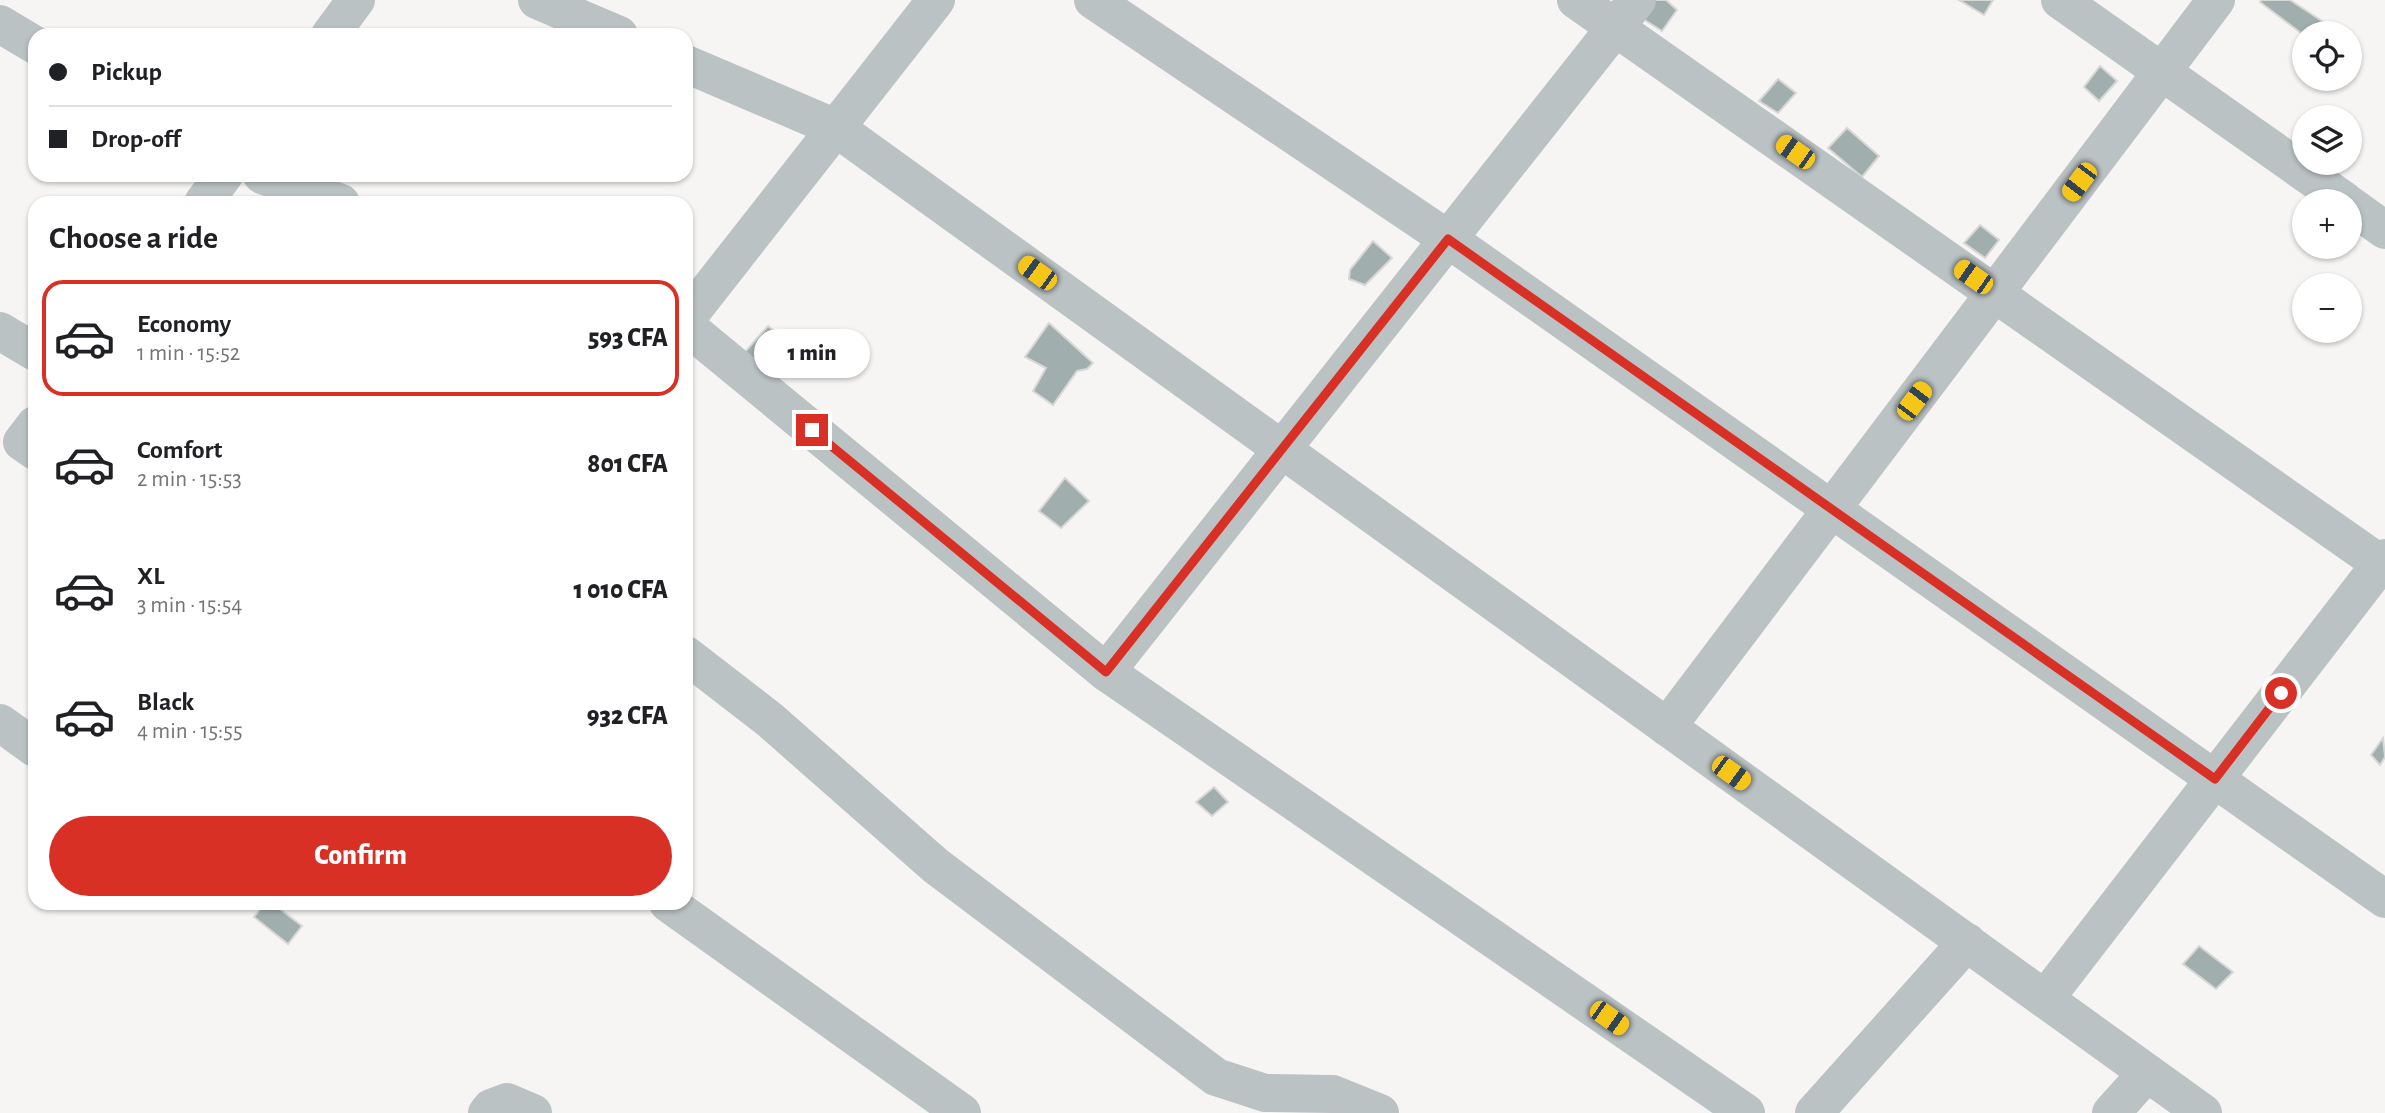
<!DOCTYPE html>
<html lang="en">
<head>
<meta charset="utf-8">
<style>
	:root { --surface:#fff; --page:#f2f2f2; --text:#202124; --muted:#757577; --line:#e0e0e0; --accent:#d93025 }
	body { margin:0; font-family:"Alegreya Sans",sans-serif; background:var(--page); color:var(--text); height:100vh; display:flex; flex-direction:column; font-size:26px; white-space:nowrap }
	* { box-sizing:border-box; margin:0 }
	p { font-size:23px; color:var(--muted) }
	.icon { flex:none; width:38px; height:38px; fill:none; stroke:currentColor; stroke-width:2; stroke-linecap:round; stroke-linejoin:round }
	.map { position:relative; flex:1; overflow:hidden }
	.panel { position:absolute; left:28px; top:196px; width:665px; height:714px; display:flex; flex-direction:column; background:var(--surface); border-radius:21px; box-shadow:0 2px 5px #0004 }
	.panel>* { flex:none }
	.banner { position:absolute; left:28px; top:28px; width:665px; height:154px; border-radius:21px; box-shadow:0 2px 5px #0004; display:grid; align-content:center; height:154px; padding:0 21px; background:var(--surface) }
	.buttons { position:absolute; left:2292px; top:21px; display:grid; gap:14px }
	.buttons a { display:grid; place-items:center; width:70px; height:70px; border-radius:50%; background:var(--surface); box-shadow:0 2px 5px #0004; font-size:35px }
	.end { position:absolute; width:32px; height:32px; margin:-16px; border:9px solid #d93025; background:#fff; box-shadow:0 0 0 4px #fff }
	.from { border-radius:50% }
	.bubble { position:absolute; height:49px; border-radius:24px; background:var(--surface); box-shadow:0 2px 5px #0004; font-size:23px; font-weight:800; line-height:49px; text-align:center }
	.car { position:absolute; width:21px; height:42px; margin:-21px -10px; border-radius:9px; box-shadow:0 0 5px 2px #0007; background:linear-gradient(#f5c518 24%,#345 0 40%,#f5c518 0 76%,#345 0 86%,#f5c518 0) }
	.banner b { display:flex; align-items:center; gap:24px; height:66px; font-size:26px }
	.banner b+b { border-top:2px solid var(--line) }
	.banner i { width:18px; height:18px; background:var(--text) }
	ul { padding:0; list-style:none }
	li { display:flex; align-items:center; gap:21px; height:116px; margin:0 14px 10px; padding:0 7px; border:4px solid transparent; border-radius:21px }
	li div { flex:1 }
	li b { display:block; font-size:26px }
	li em { font-style:normal; font-weight:800 }
	li.on { border-color:var(--accent) }
	li>.icon { width:63px; height:63px; stroke-width:1.5 }
	h2 { padding:0 21px; font-size:32px; line-height:84px }
	.button { display:flex; gap:14px; margin-top:auto; padding:14px 21px }
	.button a { flex:1; height:80px; border-radius:42px; background:var(--accent); color:#fff; font-size:28px; font-weight:800; line-height:80px; text-align:center }
	.map>svg:first-child { display:block }
	.building { fill:#a0aeae; stroke:#d7d7d6; stroke-width:2 }
	.lines { fill:none; stroke-linecap:round; stroke-linejoin:round }
	.minor { stroke:#bbc2c3; stroke-width:38 }
	.route { stroke:#d93025; stroke-width:9 }
</style>
</head>
<body>
<div class="map">
<svg width="2385" height="1113" viewBox="0 0 2385 1113">
	<rect width="100%" height="100%" fill="#f6f5f3"/>
	<g class="building">
		<polygon points="1652,0 1666,0 1677,10 1662,31 1640,17"/>
		<polygon points="1959,0 1993,0 1984,15"/>
		<polygon points="2262,0 2290,0 2331,27 2327,33 2305,33 2305,36 2260,2"/>
		<polygon points="2100,66 2117,81 2099,101 2084,87"/>
		<polygon points="1778,79 1796,93 1778,113 1759,101"/>
		<polygon points="1847,128 1879,156 1862,177 1828,148"/>
		<polygon points="1980,225 1999,240 1985,258 1964,243"/>
		<polygon points="1373,241 1392,258 1365,285 1349,279 1350,270"/>
		<polygon points="1049,323 1093,363 1087,369 1077,371 1053,405 1033,391 1046,368 1025,357"/>
		<polygon points="768,326 791,344 766,370 744,353"/>
		<polygon points="1065,478 1089,501 1061,528 1039,511"/>
		<polygon points="2383,738 2385,757 2380,765 2371,755"/>
		<polygon points="1214,787 1228,802 1212,816 1196,802"/>
		<polygon points="265,903 272,903 302,926 288,944 254,917"/>
		<polygon points="2199,946 2233,972 2216,989 2183,964"/>
	</g>
	<g class="lines">
		<g class="minor">
			<polyline points="537,0 619,35"/>
			<polyline points="1093,0 1448,239 2385,899"/>
			<polyline points="1576,0 2385,567"/>
			<polyline points="2060,0 2345,201"/>
			<polyline points="0,24 35,45"/>
			<polyline points="330,35 356,0"/>
			<polyline points="686,64 836,128 2203,1113"/>
			<polyline points="262,175 341,203"/>
			<polyline points="203,203 224,175"/>
			<polyline points="2350,205 2385,230"/>
			<polyline points="686,319 936,0"/>
			<polyline points="686,326 1106,672 1746,1113"/>
			<polyline points="0,331 35,352"/>
			<polyline points="35,425 22,442 35,451"/>
			<polyline points="686,655 770,720 936,866 1216,1077 1265,1093 1333,1094 1380,1113"/>
			<polyline points="1106,672 1637,0"/>
			<polyline points="0,723 35,748"/>
			<polyline points="1667,727 2216,0"/>
			<polyline points="668,903 962,1113"/>
			<polyline points="2045,999 2385,558"/>
			<polyline points="487,1113 491,1108 507,1102 533,1113"/>
			<polyline points="1814,1113 1967,942"/>
			<polyline points="2111,1113 2147,1073"/>
		</g>
	</g>
	<g class="lines">
		<polyline class="route" points="812,430 1106,672 1448,239 2215,779 2281,693"/>
	</g>
</svg>
<div class="buttons">
<a><svg class="icon" aria-label="locate" viewBox="0 0 24 24"><circle cx="12" cy="12" r="6"/><path d="M12 2v4M12 18v4M2 12h4M18 12h4"/></svg></a>
<a><svg class="icon" aria-label="layers" viewBox="0 0 24 24"><path d="M12 4l9 5-9 5-9-5zM3 14l9 5 9-5"/></svg></a>
<a>+</a>
<a>−</a>
</div>
<i class="end from" style="left:2281px;top:693px"></i>
<i class="end" style="left:812px;top:430px"></i>
<div class="bubble" style="left:754px;top:329px;width:116px">1 min</div>
<i class="car" style="left:1795px;top:152px;rotate:305deg"></i>
<i class="car" style="left:2079px;top:182px;rotate:217deg"></i>
<i class="car" style="left:1037px;top:273px;rotate:306deg"></i>
<i class="car" style="left:1973px;top:277px;rotate:305deg"></i>
<i class="car" style="left:1914px;top:401px;rotate:37deg"></i>
<i class="car" style="left:1731px;top:773px;rotate:126deg"></i>
<i class="car" style="left:1609px;top:1018px;rotate:125deg"></i>
<div class="banner">
<b><i class="from"></i>Pickup</b>
<b><i></i>Drop-off</b>
</div>
<section class="panel">
<h2>Choose a ride</h2>
<ul>
<li class="on"><svg class="icon" aria-label="car" viewBox="0 0 24 24"><path d="M5 17H2v-5l4-1 3-4h7l3 4 3 1v5h-3M9 17h6M6 11h13"/><circle cx="7" cy="17" r="2"/><circle cx="17" cy="17" r="2"/></svg><div><b>Economy</b><p>1 min · 15:52</p></div><em>593 CFA</em></li>
<li><svg class="icon" aria-label="car" viewBox="0 0 24 24"><path d="M5 17H2v-5l4-1 3-4h7l3 4 3 1v5h-3M9 17h6M6 11h13"/><circle cx="7" cy="17" r="2"/><circle cx="17" cy="17" r="2"/></svg><div><b>Comfort</b><p>2 min · 15:53</p></div><em>801 CFA</em></li>
<li><svg class="icon" aria-label="car" viewBox="0 0 24 24"><path d="M5 17H2v-5l4-1 3-4h7l3 4 3 1v5h-3M9 17h6M6 11h13"/><circle cx="7" cy="17" r="2"/><circle cx="17" cy="17" r="2"/></svg><div><b>XL</b><p>3 min · 15:54</p></div><em>1 010 CFA</em></li>
<li><svg class="icon" aria-label="car" viewBox="0 0 24 24"><path d="M5 17H2v-5l4-1 3-4h7l3 4 3 1v5h-3M9 17h6M6 11h13"/><circle cx="7" cy="17" r="2"/><circle cx="17" cy="17" r="2"/></svg><div><b>Black</b><p>4 min · 15:55</p></div><em>932 CFA</em></li>
</ul>
<div class="button"><a>Confirm</a></div>
</section>
</div>
</body>
</html>
